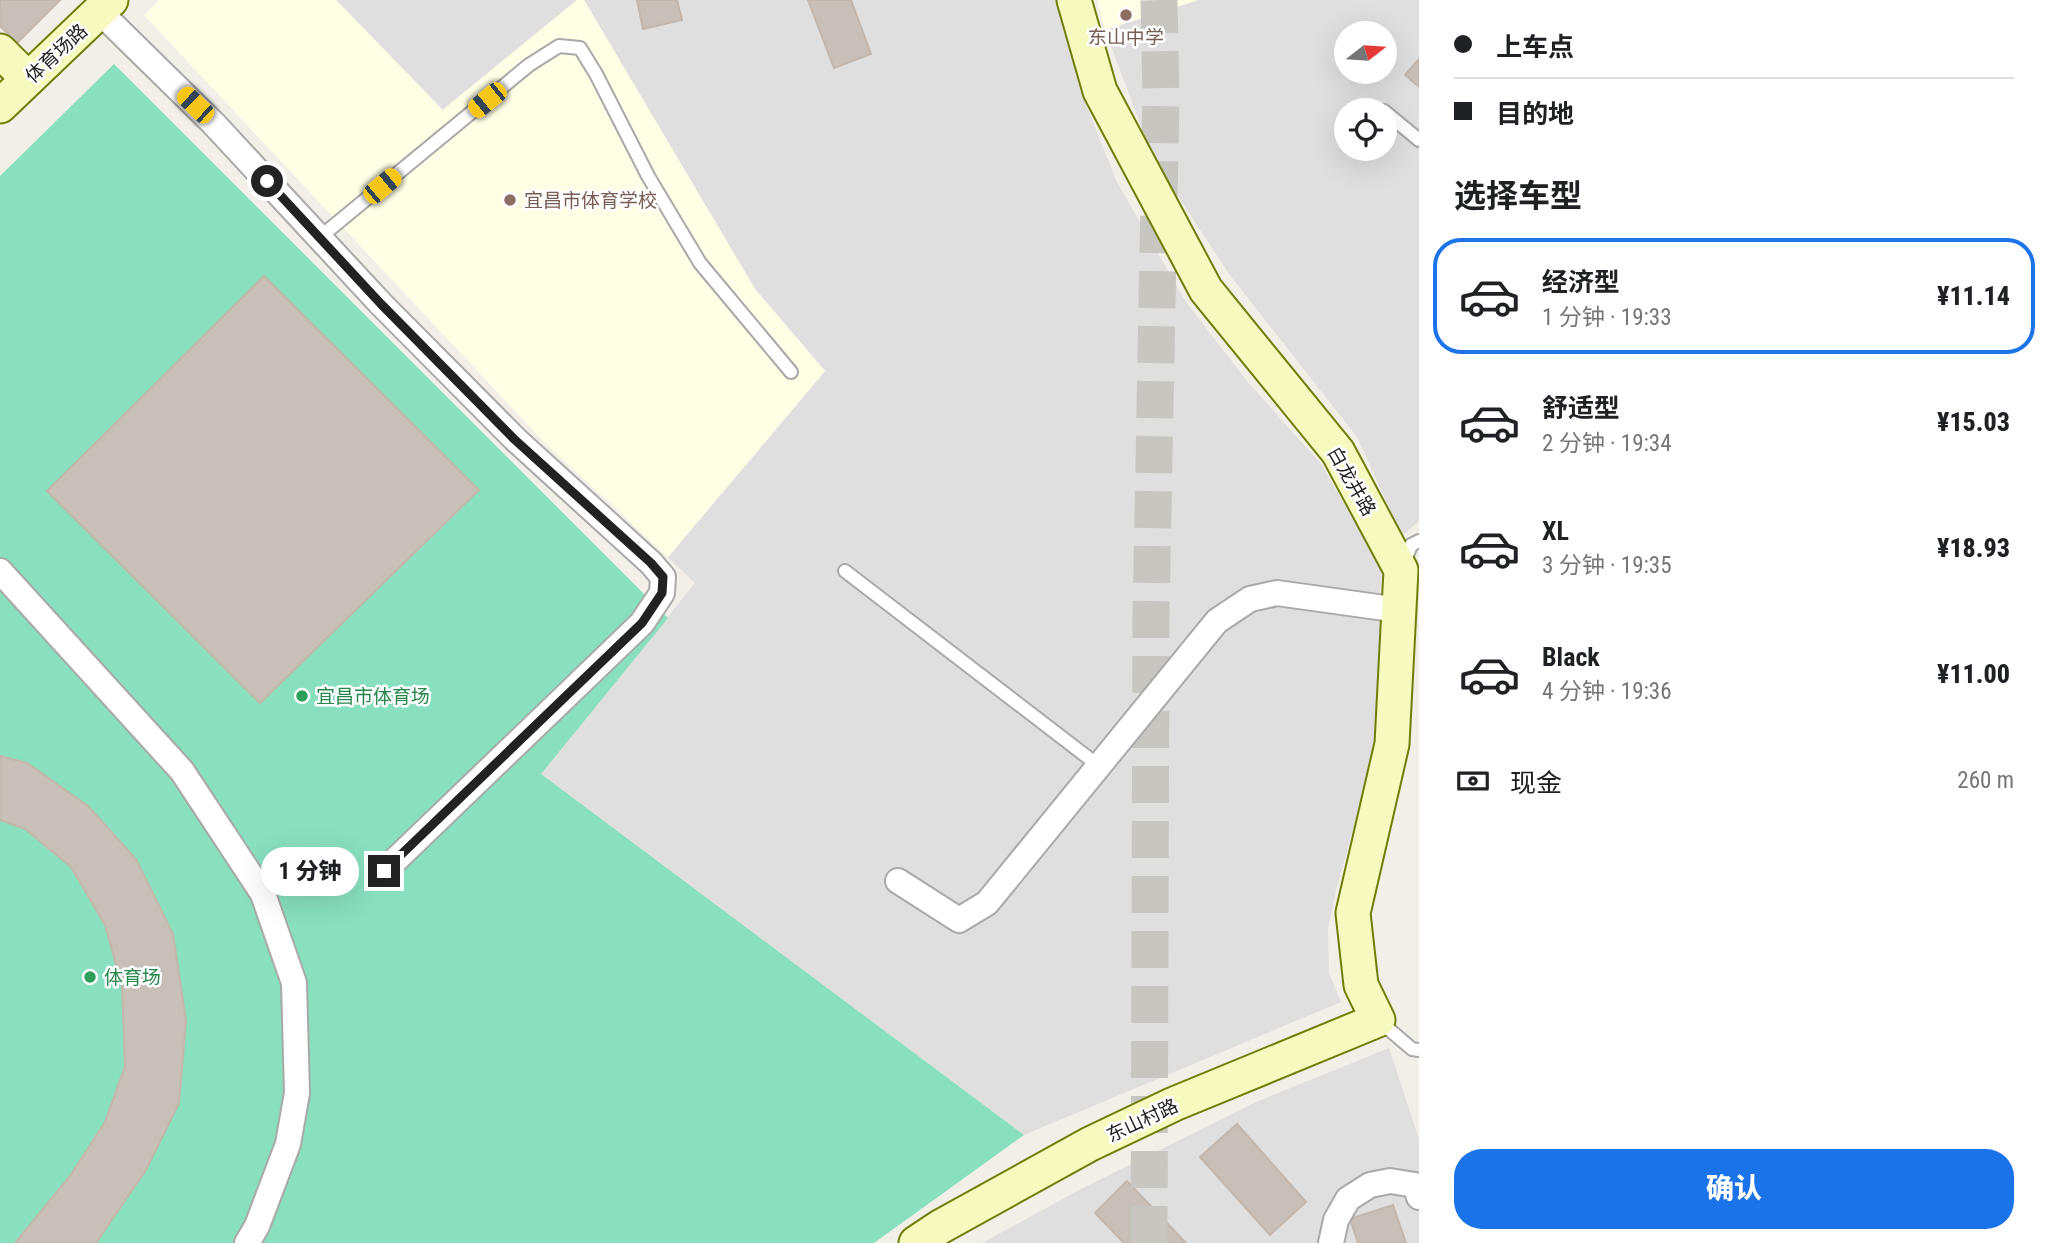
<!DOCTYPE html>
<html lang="zh">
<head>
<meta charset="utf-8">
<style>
	:root { --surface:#fff; --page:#f2f2f2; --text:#202124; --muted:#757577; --line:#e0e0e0; --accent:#1a73e8 }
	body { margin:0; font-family:"Roboto Condensed","Noto Sans SC",sans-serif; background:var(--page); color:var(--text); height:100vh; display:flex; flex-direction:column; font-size:26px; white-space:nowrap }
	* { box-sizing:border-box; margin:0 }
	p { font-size:23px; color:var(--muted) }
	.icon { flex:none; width:38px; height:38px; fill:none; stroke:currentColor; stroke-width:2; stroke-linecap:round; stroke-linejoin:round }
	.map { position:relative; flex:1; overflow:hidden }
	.drawer { display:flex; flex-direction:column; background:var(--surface); width:630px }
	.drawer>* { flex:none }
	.hud { display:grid; align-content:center; height:154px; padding:0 35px; background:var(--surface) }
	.needle { width:46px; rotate:73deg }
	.controls { position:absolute; left:1334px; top:21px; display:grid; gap:14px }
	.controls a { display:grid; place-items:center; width:63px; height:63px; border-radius:50%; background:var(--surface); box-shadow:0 7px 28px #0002; font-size:35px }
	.end { position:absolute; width:32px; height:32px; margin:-16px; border:9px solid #222; background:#fff; box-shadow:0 0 0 4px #fff }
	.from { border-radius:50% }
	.bubble { position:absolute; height:49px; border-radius:24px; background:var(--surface); box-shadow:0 7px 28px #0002; font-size:23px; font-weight:800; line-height:49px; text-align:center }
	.car { position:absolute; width:21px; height:42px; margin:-21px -10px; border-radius:9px; box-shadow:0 0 5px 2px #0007; background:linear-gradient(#f5c518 24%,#345 0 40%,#f5c518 0 76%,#345 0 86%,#f5c518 0) }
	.hud b { display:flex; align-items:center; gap:24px; height:66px; font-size:26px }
	.hud b+b { border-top:2px solid var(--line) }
	.hud i { width:18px; height:18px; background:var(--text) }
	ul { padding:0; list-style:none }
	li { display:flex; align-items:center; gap:21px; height:116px; margin:0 14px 10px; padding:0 21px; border:4px solid transparent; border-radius:28px }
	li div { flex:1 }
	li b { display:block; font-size:26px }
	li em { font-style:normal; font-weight:800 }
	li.active { border-color:var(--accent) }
	li>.icon { width:63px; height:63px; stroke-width:1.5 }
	h2 { padding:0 35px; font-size:32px; line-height:84px }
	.pay { display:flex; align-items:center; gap:18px; height:77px; padding:0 35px; font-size:26px }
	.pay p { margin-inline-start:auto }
	.primary-button { display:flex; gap:14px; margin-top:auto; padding:14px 35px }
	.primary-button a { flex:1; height:80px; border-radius:28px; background:var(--accent); color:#fff; font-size:28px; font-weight:800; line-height:80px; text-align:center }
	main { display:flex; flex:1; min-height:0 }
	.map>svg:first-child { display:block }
	.residential { fill:#e0dfdf; fill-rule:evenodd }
	.education { fill:#ffffe5 }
	.pitch { fill:#88e0be }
	.building { fill:#c7bfb8; stroke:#c4b6ab; stroke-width:2 }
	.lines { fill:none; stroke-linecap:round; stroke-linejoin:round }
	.primary-tunnel { stroke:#c8c6c1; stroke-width:37; stroke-dasharray:37 18; stroke-linecap:butt }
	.lane-casing { stroke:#a9a9a9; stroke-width:16 }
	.street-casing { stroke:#a9a9a9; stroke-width:28 }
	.secondary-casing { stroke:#707d05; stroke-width:37 }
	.lane { stroke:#fff; stroke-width:12 }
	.street { stroke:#fff; stroke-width:24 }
	.secondary { stroke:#f7fabf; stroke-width:33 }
	.route { stroke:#222; stroke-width:9 }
	.education-dot { fill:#8d6e63; stroke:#fff; stroke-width:2.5 }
	.leisure-dot { fill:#2e9e5b; stroke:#fff; stroke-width:2.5 }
	.labels { text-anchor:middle; stroke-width:5; stroke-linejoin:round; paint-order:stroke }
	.education-label { font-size:19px; fill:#785e54; stroke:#fff }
	.street-label { font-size:19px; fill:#222; stroke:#fff }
	.leisure-label { font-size:19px; fill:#27864d; stroke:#fff; text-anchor:start }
</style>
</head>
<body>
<main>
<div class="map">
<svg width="1419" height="1243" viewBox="0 0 1419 1243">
	<rect width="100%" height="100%" fill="#f2efe9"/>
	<g class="residential">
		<polygon points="336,0 577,0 442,110"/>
		<polygon points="584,0 1056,0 1086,105 1117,182 1186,302 1247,381 1321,464 1382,569 1380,593 1382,688 1367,780 1337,887 1328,928 1329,973 1341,1002 1024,1135 540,774 695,583 668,557 825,371 755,289"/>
		<path d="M1198,0H1419V521L1402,536L1357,437L1229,274L1153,158L1105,30ZM1346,33H1384V72H1346ZM1346,110H1384V149H1346Z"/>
		<polygon points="1389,1048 1419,1139 1419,1243 982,1243 1079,1190 1256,1102"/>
	</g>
	<g class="education">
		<polygon points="159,0 336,0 443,110 577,0 584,0 755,289 825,371 668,557 546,444 144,15"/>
		<polygon points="1097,0 1198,0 1105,30"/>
	</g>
	<polygon class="pitch" points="114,64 668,618 541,774 1024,1135 874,1243 0,1243 0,176"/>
	<g class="building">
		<polygon points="0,0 60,0 17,43 0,26"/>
		<polygon points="637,0 677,0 682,20 643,29"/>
		<polygon points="808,0 851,0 871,54 834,68"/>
		<polygon points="1419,59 1419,87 1405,75"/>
		<polygon points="264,276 479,490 260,703 47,491"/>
		<polygon points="0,756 27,763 88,806 136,859 173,934 186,1021 179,1103 146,1170 96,1243 15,1243 70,1176 105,1122 125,1066 122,986 105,925 71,867 25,829 0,820"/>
		<polygon points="1237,1124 1306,1202 1270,1235 1200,1157"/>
		<polygon points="1127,1181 1186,1243 1124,1243 1095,1213"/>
		<polygon points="1393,1205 1406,1243 1358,1243 1350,1219"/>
	</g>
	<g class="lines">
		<polyline class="primary-tunnel" points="1149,1243 1151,615 1161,97 1159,0"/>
		<defs>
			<g id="lane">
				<polyline points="1384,111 1419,140"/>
				<polyline points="319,238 529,65 559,46 580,48 596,74 648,176 700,263 791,372"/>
				<polyline points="1404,563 1411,545 1419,541"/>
				<polyline points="845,571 1099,766"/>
				<polyline points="1378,1020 1412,1049 1419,1050"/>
			</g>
			<g id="street">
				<polyline points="100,12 214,124 381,304 515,439 651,563 663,577 662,593 642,623 384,871"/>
				<polyline points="0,571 182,771 263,894 294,983 297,1093 288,1144 257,1226 247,1243"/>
				<polyline points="898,881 959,920 987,903 1217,621 1250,599 1277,593 1399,610"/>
				<polyline points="1331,1243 1336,1220 1348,1199 1370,1185 1390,1181 1415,1185 1419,1197"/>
			</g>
			<g id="secondary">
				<polyline points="0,51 28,79"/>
				<polyline points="0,106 111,0"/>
				<polyline points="916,1243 940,1227 1090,1144 1174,1104 1378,1020 1361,985 1353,913 1392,744 1401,570 1338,452 1206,290 1100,91 1074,0"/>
			</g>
		</defs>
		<use href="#lane" class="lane-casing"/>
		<use href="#street" class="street-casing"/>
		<use href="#secondary" class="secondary-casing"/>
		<use href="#lane" class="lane"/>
		<use href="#street" class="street"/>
		<use href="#secondary" class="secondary"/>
	</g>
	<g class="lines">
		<polyline class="route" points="267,181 381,304 514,439 651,563 663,577 662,593 642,623 384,871"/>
	</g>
	<g class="education-dot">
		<circle cx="1126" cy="15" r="7"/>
		<circle cx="510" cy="200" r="7"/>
	</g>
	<g class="leisure-dot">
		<circle cx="302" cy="696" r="7"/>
		<circle cx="90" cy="977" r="7"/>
	</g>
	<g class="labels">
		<g class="education-label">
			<text x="1126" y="44">东山中学</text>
			<text x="524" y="207" text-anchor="start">宜昌市体育学校</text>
		</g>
		<g class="street-label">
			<text transform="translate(56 53) rotate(-43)" y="7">体育场路</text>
			<text transform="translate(1352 481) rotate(60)" y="7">白龙井路</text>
			<text transform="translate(1142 1120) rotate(-25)" y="7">东山村路</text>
		</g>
		<g class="leisure-label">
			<text x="316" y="703">宜昌市体育场</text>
			<text x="104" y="984">体育场</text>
		</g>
	</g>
</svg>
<div class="controls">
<a><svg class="needle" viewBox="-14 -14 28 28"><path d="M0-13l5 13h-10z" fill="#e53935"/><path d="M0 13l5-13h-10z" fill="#757577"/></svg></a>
<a><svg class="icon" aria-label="locate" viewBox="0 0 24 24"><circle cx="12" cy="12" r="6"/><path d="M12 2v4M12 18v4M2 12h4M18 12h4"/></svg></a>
</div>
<i class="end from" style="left:267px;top:181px"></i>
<i class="end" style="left:384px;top:871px"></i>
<div class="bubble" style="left:261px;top:847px;width:98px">1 分钟</div>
<i class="car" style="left:487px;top:100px;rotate:231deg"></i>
<i class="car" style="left:195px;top:105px;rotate:314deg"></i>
<i class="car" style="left:382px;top:186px;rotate:50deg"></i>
</div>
<section class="drawer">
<div class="hud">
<b><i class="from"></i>上车点</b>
<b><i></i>目的地</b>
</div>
<h2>选择车型</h2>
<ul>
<li class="active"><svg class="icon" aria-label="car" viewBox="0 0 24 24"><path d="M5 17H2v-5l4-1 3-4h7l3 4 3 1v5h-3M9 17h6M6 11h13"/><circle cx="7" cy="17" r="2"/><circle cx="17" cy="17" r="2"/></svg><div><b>经济型</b><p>1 分钟 · 19:33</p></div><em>¥11.14</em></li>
<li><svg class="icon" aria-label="car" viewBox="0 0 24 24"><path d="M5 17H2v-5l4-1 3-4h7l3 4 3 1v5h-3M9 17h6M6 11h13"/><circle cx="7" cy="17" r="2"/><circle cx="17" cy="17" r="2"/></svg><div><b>舒适型</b><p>2 分钟 · 19:34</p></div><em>¥15.03</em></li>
<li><svg class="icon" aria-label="car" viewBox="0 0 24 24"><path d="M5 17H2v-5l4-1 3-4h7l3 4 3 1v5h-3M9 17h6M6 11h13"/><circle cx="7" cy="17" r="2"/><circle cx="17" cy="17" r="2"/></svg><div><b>XL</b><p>3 分钟 · 19:35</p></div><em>¥18.93</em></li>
<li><svg class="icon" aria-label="car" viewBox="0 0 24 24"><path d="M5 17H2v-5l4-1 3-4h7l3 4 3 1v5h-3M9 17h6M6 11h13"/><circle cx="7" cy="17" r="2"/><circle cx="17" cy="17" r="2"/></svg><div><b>Black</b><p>4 分钟 · 19:36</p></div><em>¥11.00</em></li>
</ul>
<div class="pay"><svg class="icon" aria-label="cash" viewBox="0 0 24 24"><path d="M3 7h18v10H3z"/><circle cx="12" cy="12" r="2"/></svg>现金<p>260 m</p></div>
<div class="primary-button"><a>确认</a></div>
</section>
</main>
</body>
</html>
